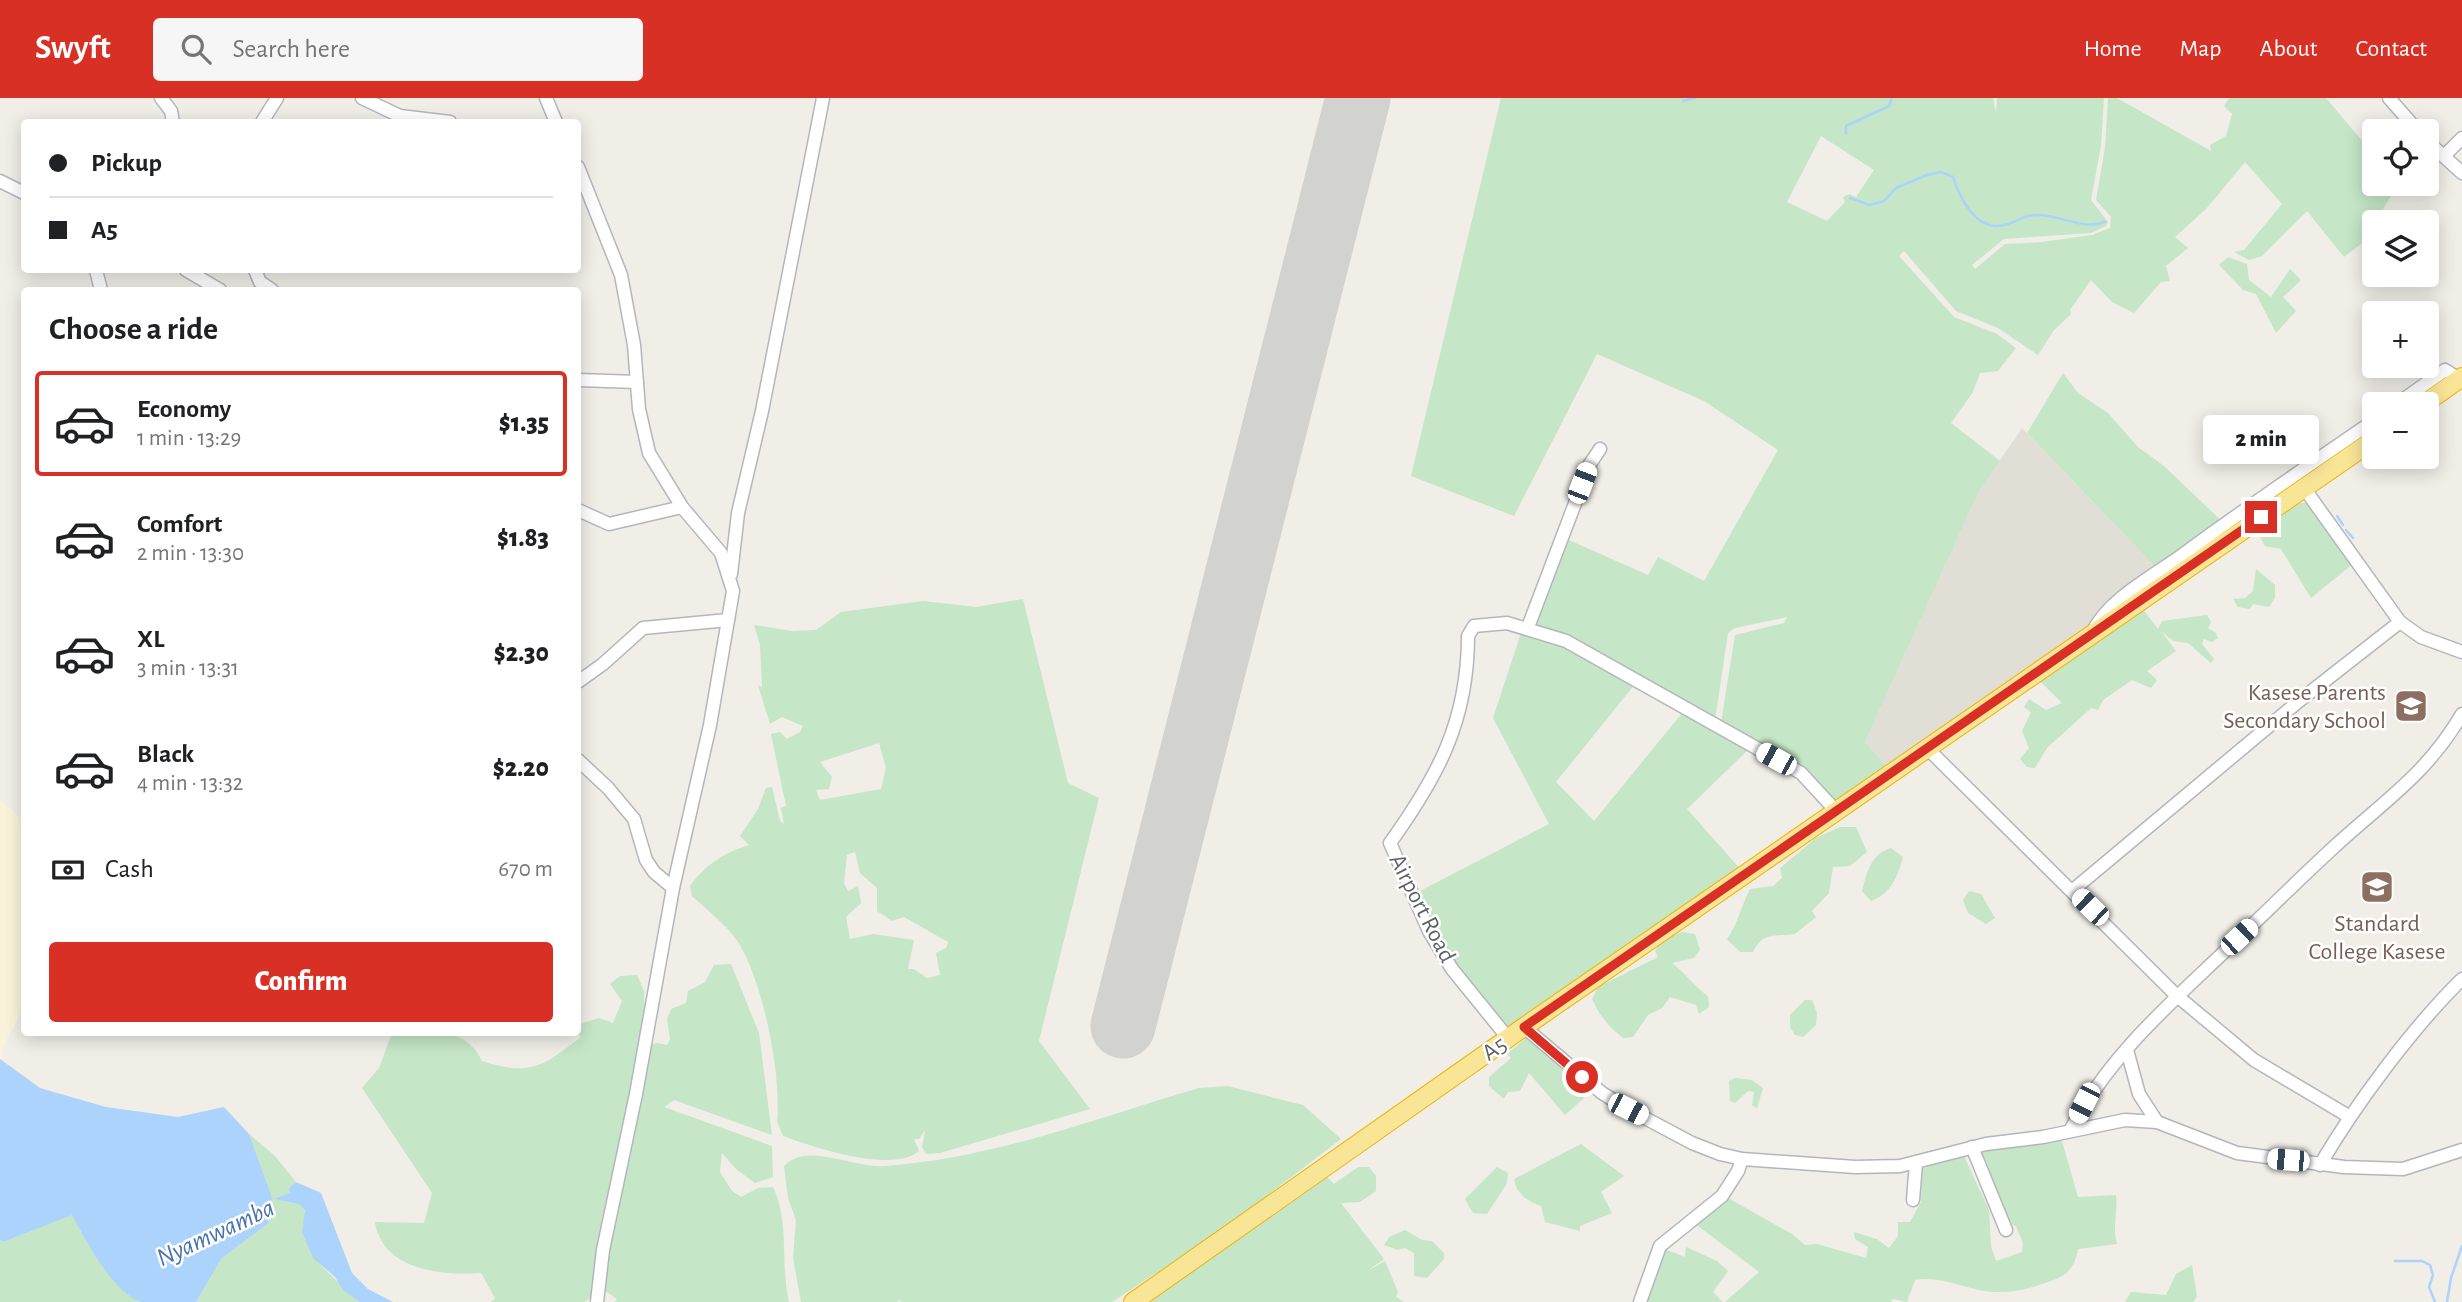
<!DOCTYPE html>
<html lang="en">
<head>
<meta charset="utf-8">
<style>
	:root { --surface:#fff; --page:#f6f6f6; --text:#202124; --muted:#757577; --line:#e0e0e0; --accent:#d93025 }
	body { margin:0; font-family:"Alegreya Sans",sans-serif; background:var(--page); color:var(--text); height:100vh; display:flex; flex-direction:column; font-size:26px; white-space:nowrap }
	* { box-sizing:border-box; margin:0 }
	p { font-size:23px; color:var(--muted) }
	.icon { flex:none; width:38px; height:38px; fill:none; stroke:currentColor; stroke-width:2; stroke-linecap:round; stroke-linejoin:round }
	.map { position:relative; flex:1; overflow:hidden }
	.side { position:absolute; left:21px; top:189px; width:560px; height:749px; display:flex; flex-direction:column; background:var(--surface); border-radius:7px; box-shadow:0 4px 18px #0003 }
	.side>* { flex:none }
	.hud { position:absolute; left:21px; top:21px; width:560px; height:154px; border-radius:7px; box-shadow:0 4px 18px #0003; display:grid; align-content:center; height:154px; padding:0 28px; background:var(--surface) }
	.buttons { position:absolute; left:2362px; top:21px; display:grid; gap:14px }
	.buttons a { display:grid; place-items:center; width:77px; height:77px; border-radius:7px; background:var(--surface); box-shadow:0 4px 18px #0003; font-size:35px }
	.end { position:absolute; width:32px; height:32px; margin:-16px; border:9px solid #d93025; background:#fff; box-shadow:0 0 0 4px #fff }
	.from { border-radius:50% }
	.bubble { position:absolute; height:49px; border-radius:7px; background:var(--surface); box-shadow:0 4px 18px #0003; font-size:23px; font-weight:800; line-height:49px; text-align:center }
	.car { position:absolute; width:21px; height:42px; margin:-21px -10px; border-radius:9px; box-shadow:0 0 5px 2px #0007; background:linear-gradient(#fff 24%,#345 0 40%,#fff 0 76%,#345 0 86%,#fff 0) }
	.hud b { display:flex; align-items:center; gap:24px; height:66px; font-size:26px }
	.hud b+b { border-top:2px solid var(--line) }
	.hud i { width:18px; height:18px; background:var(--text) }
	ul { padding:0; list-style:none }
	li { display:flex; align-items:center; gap:21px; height:105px; margin:0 14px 10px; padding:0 14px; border:4px solid transparent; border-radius:7px }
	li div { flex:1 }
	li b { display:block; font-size:26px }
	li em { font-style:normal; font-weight:800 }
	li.on { border-color:var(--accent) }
	li>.icon { width:63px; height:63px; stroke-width:1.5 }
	h2 { padding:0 28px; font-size:32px; line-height:84px }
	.pay { display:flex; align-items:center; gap:18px; height:77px; padding:0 28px; font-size:26px }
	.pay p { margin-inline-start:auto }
	.button { display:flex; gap:14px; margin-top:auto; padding:14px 28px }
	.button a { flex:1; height:80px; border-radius:7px; background:var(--accent); color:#fff; font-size:28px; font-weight:800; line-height:80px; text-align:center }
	header { display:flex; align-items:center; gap:42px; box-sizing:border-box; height:98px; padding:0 35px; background:var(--accent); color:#fff }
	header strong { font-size:33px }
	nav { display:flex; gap:38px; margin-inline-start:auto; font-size:24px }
	.search { width:490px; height:63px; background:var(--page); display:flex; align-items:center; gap:18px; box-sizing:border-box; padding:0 24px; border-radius:7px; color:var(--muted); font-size:26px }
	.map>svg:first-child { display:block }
	.education { fill:#e0ded5 }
	.green { fill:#c5e6c7; fill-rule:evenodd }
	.sand { fill:#f9f4d9 }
	.water { fill:#acd3fb }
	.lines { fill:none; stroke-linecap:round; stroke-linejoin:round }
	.stream { stroke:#acd3fb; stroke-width:2.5 }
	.runway { stroke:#d2d2cf; stroke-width:65 }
	.minor-casing { stroke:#b4b6bb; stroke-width:15 }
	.highway-casing { stroke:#ecb40b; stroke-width:20 }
	.minor { stroke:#fff; stroke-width:12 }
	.highway { stroke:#f8e596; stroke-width:18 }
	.route { stroke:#d93025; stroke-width:9 }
	.labels { text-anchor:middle; stroke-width:5; stroke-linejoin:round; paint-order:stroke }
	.education-label { font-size:24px; fill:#785e54; stroke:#fff; text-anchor:end }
	.street-label { font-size:24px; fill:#5e6167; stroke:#fff }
	.water-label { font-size:26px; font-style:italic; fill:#4873ae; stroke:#fff }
</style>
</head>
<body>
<header>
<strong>Swyft</strong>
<div class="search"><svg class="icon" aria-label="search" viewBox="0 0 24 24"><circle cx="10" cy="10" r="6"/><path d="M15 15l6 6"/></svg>Search here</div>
<nav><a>Home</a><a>Map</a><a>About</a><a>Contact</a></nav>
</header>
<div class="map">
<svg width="2462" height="1204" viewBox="0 0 2462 1204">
	<rect width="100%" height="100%" fill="#f0eee7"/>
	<polygon class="education" points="2022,330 2164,478 1887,669 1865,644 1979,393"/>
	<g class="green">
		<path d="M1501,0H1993L1996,15L1997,0H2104L2101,48L2091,102L2108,124L2106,128L2091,135L2004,141L1972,167L1975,171L2005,146L2041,144L2092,137L2110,130L2111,119L2096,102L2105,50L2108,0H2117L2211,53L2210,47L2226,38L2232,16L2224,8L2229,0H2326L2375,58V86L2398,87L2375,124L2374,136L2344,159L2307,113L2262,158L2249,162L2234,154L2244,152L2282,106L2245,64L2206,111L2175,139L2188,150L2166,168L2170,183L2161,184L2134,215L2112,204L2091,182L2070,212L2071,216L2054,232L2038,257L1998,230L1956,213L1904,153L1899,158L1954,219L1997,236L2016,250L1998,273L1980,275L1973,294L1951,325L2000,363L1979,393L1865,644L1887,669L1835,707L1805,671L1721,625L1735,537L1784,525L1787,519L1735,530L1728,535L1715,622L1556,533L1530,524L1562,439L1648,477L1658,459L1704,483L1778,352L1704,303L1597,256L1514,418L1411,378ZM1821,38L1874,72L1856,99L1849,96L1843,99L1845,104L1827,123L1787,104Z"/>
		<polygon points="2228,159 2247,166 2249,182 2271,199 2290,171 2301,182 2283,199 2296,213 2276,235 2256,196 2243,192 2219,167"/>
		<polygon points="2063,275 2078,295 2108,315 2138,349 2164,368 2229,430 2164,478 2027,335"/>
		<polygon points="2296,405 2307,405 2354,465 2311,500 2281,451 2265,448 2260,439 2265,433 2272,439 2265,425"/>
		<polygon points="2256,471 2275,487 2275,500 2269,509 2253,506 2250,511 2238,509 2233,501 2245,500 2253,493"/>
		<path d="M1023,501L1068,685L1099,700L1039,943L1090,1011L940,1055L926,1056L922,1049L925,1032L919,1041H914L919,1053C892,1076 813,1049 783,1038L777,1023C782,978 763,883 738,844C727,827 707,812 692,798L690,788C706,766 724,755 749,747L740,738L758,711L766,690L772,689L780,723L784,726L781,710L786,708L771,636L780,634L787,641L800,634L803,628L782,619L770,626L758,587L762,589L760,547L754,527L792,533L816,532L841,514L923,503L976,509ZM879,645L886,670L881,691L820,702L816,692L829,691L832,679L820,664ZM855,754L860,775L877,790V813L892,823L904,819L948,844L946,850L936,855L940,877L927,880L914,871H908L914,842L873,836L850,841L846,819L861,805L858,788L848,793L844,785L847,757Z"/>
		<polygon points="2142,510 2158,531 2162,523 2207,517 2211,524 2208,530 2216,535 2218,540 2212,544 2204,541 2202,546 2214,561 2211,565 2188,545 2173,543 2161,533 2176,553 2147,573 2157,582 2151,590 2132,582 2103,602 2098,612 2091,610 2047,650 2035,670 2027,669 2020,661 2029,650 2022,633 2031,614 2024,609 2029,601 2046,612 2062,605 2040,583"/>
		<polygon points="1522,532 1557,543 1635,586 1556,684 1594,723 1687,609 1752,648 1687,711 1742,773 1516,927 1505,927 1454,866 1418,794 1549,726 1493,620"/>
		<path d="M1840,729H1856L1867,754L1850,768L1833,769L1829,795L1812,813L1816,819L1795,836C1774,839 1763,833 1753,854H1740L1727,841C1738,826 1741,808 1750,791L1773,788L1782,780L1780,770L1816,740Z"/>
		<path d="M1891,750L1903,759C1898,778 1891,796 1871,803L1862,793C1867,774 1871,756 1891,750Z"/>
		<polygon points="1969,793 1981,796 1995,820 1986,826 1968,815 1963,802"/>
		<path d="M1682,834L1695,836L1700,852L1694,860L1672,865C1686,875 1693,888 1708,898L1709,909L1699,916L1696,907L1670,899L1662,910L1648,917L1633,939L1623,940C1608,928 1600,918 1592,901L1598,889L1658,859L1655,853L1662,842Z"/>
		<path d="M731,866L759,935L772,1037L674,1002L664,1009L772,1048L773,1079L755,1085L736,1071L722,1055L720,1074L732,1093L741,1099L758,1090L773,1089C790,1125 780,1166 789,1204H615L617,1201L604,1192L584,1204H491L495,1200L481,1175C442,1178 382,1172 375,1124L424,1125L432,1095L362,990L379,970L392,935C428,935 464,926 482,963C531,979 543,968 581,939L577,935L580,926L599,920L613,925L622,903L610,886L620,878L637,877L644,893L645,949L657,945L667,947L670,941L667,921L671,911L686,905L688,893L705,884L714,867Z"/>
		<polygon points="1805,902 1812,902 1817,915 1816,927 1803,939 1795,937 1790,929 1790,917"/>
		<polygon points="1529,938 1594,991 1565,1017 1529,975 1520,993 1508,994 1504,1001 1489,988 1489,979 1511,960 1507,956"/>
		<polygon points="1735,980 1752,982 1763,990 1757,1010 1752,1007 1754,994 1748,993 1735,1005 1730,1003 1729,983"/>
		<path d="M1228,988L1303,1007L1341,1041L1226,1129L1112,1204H900L901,1201L897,1204H801L793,1160L796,1122L788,1100L784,1068C808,1043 853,1071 885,1068C992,1061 1096,1020 1199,990Z"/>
		<path d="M249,1036L275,1058L296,1084L289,1090L291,1095L275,1101L300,1106L305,1114C299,1158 332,1177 360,1204H196L222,1160L268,1124Z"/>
		<path d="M2060,1036L2078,1099L2116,1097C2118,1115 2112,1129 2117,1146L2078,1151C2074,1171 2067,1178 2048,1184C2027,1192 2002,1197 1979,1192C1956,1187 1938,1178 1915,1182L1907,1204L1893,1201L1891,1204H1725L1759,1174L1690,1122L1719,1095L1792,1136L1805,1147L1817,1146L1866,1160L1868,1149L1855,1141L1854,1134L1877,1141L1889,1150L1898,1138V1124H1910L1921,1104L1922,1071L1962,1054L1989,1112L1991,1148L1996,1163L2022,1154L2023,1145L2016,1128L2010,1126L1976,1050Z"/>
		<path d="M1581,1046L1624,1078L1601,1094L1612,1115L1580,1128V1133L1545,1124L1541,1108C1528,1104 1516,1095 1514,1081Z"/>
		<polygon points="1358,1069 1369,1069 1376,1078 1376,1093 1360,1104 1341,1105 1384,1161 1366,1174 1385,1163 1398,1194 1396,1199 1404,1204 1148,1204 1327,1079 1334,1086"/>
		<polygon points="1497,1069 1508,1075 1507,1085 1487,1116 1473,1115 1465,1101"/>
		<path d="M72,1116C89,1150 109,1185 142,1204H0V1142L3,1144Z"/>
		<polygon points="1405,1132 1422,1142 1432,1143 1444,1155 1444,1161 1427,1180 1414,1178 1414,1155 1405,1150 1398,1152 1384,1147 1389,1139"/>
		<polygon points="1686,1149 1717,1163 1728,1173 1713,1194 1723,1204 1642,1204 1662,1150 1685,1159"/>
		<polygon points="2192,1167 2197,1199 2193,1204 2125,1204 2131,1194 2166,1197 2176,1176"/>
	</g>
	<path class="sand" d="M0,702L24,722C24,784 27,848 21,910C18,932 1,939 2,963L0,961Z"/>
	<g class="water">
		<path d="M0,961L40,990L106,1009L178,1019L224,1009L249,1036L272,1100L268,1125L222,1160L196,1204C180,1204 158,1204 142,1204C113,1196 85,1141 72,1117L3,1144L0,1142Z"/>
		<polygon points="296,1084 321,1095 352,1175 368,1191 393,1204 360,1204 343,1192 335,1179 313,1160 302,1134 305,1113 299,1106 274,1101 290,1095 289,1090"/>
	</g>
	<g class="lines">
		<g class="stream">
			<polyline points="1683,3 1695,0"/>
			<polyline points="1846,35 1846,28 1889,8 1892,0"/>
			<path d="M1850,100L1870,107L1884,103L1896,90L1927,77L1941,74L1953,79C1960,100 1976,134 2004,127C2017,124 2025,116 2040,117C2063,118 2083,132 2105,124"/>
			<polyline points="2337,418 2343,427"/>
			<polyline points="2346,432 2353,440"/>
			<polyline points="2395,1163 2422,1163 2430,1167 2433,1177 2429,1189 2435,1204"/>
			<polyline points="2447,1204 2451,1180 2462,1148"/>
		</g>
		<polyline class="runway" points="1123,928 1358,0"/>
		<defs>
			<g id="minor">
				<polyline points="161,0 171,13 173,24"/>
				<polyline points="362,0 400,18 450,24"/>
				<polyline points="546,0 556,24"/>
				<polyline points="2389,0 2418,33"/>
				<polyline points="262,24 277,0"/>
				<polyline points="2427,43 2462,75"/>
				<polyline points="2444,58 2462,40"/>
				<polyline points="578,69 621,177 634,247 639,311 649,355 682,409 721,455 733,493 710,627 673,790 636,996 603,1152 597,1204"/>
				<polyline points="0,83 24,95"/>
				<polyline points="96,172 101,192"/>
				<polyline points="186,172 220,192"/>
				<polyline points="255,172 260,184 272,192"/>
				<polyline points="578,282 637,284"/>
				<polyline points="2397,306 2445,272 2459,281"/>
				<polyline points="2304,390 2400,524 2421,539 2462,554"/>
				<polyline points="578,412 609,426 682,409"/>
				<polyline points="731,476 738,415 762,313 823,0"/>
				<polyline points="1528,529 1590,366 1600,351"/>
				<path d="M2092,535C2109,500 2154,478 2185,455C2247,409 2311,366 2375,322"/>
				<polyline points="578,584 603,566 643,530 728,522"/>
				<polyline points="1928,651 2176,897 2254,962 2350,1019"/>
				<polyline points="578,662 608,690 634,721 646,762 654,774 673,790"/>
				<polyline points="2073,792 2299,603 2400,524"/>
				<polyline points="1524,929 1602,995 1628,1011 1692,1045 1720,1056 1742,1061 1855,1069 1900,1068 1986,1046 2043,1039 2125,1022 2157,1024 2237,1055 2344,1069 2403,1071 2462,1052"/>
				<path d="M1508,940L1452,871L1429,833L1390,745C1438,678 1468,623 1468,538L1474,528L1507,525L1566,543L1801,675L1837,714"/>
				<polyline points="2127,952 2139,996 2157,1024"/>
				<path d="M2070,1033C2106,962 2165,910 2222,856C2259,821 2296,784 2334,749C2384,703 2426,677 2462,616"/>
				<polyline points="1972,1049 2006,1132"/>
				<path d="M2320,1067C2355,1007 2413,929 2462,881"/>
				<polyline points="1913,1102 1916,1065"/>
				<polyline points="1640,1204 1660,1148 1722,1098 1738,1073 1742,1061"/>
			</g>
			<g id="highway">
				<polyline points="2424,306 2462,279"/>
				<polyline points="1133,1204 1524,929 2375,341"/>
			</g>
		</defs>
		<use href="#minor" class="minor-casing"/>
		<use href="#highway" class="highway-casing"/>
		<use href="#minor" class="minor"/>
		<use href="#highway" class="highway"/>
	</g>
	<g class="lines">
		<polyline class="route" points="1582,979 1524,929 2261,419"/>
	</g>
	<defs>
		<symbol id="school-square" viewBox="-11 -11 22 22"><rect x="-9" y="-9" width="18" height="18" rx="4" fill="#8d6e63" stroke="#fff"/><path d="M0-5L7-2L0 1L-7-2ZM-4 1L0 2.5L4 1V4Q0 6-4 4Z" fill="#fff"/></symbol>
	</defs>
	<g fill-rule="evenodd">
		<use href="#school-square" x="2392" y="589" width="38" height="38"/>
		<use href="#school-square" x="2358" y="770" width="38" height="38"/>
	</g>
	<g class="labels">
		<g class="education-label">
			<text x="2386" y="602">Kasese Parents<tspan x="2386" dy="28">Secondary School</tspan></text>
			<text x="2377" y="833" text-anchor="middle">Standard<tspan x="2377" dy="28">College Kasese</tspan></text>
		</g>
		<g class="street-label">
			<text transform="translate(1423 810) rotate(63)" y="8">Airport Road</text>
			<text transform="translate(1494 950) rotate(-35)" y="8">A5</text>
		</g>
		<g class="water-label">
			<text transform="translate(215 1134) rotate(-25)" y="9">Nyamwamba</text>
		</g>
	</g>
</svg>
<div class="buttons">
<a><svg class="icon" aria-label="locate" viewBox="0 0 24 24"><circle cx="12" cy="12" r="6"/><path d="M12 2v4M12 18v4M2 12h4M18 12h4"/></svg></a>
<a><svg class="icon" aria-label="layers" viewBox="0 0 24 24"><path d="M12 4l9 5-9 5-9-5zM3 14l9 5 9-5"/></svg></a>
<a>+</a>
<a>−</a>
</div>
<i class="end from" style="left:1582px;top:979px"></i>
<i class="end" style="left:2261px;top:419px"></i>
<div class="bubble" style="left:2203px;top:317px;width:116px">2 min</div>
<i class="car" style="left:1582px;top:385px;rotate:21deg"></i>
<i class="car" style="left:1776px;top:661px;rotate:299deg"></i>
<i class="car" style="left:2090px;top:809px;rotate:314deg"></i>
<i class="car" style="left:2239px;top:839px;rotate:47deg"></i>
<i class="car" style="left:2084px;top:1005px;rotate:207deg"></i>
<i class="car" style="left:1628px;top:1011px;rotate:117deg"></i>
<i class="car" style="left:2288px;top:1062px;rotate:275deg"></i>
<div class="hud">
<b><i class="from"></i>Pickup</b>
<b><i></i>A5</b>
</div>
<section class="side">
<h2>Choose a ride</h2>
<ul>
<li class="on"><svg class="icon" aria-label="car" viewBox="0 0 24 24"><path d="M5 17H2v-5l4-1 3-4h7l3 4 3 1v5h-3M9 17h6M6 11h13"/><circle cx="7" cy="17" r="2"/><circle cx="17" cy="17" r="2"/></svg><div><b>Economy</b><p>1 min · 13:29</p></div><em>$1.35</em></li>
<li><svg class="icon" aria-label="car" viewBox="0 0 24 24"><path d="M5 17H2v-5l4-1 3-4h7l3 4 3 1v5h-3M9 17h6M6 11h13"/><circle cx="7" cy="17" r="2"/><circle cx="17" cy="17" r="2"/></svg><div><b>Comfort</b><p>2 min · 13:30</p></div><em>$1.83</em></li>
<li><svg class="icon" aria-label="car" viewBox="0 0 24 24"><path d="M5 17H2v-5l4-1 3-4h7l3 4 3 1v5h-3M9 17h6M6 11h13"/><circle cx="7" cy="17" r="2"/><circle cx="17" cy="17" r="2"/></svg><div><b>XL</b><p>3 min · 13:31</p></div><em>$2.30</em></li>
<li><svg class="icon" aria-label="car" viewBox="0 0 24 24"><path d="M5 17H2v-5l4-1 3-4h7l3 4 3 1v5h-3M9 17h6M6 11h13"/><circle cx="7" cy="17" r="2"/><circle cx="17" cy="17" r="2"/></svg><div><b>Black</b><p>4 min · 13:32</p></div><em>$2.20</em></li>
</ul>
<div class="pay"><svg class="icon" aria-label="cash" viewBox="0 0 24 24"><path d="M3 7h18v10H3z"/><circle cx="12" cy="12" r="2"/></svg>Cash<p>670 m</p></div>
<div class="button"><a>Confirm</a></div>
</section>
</div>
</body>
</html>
